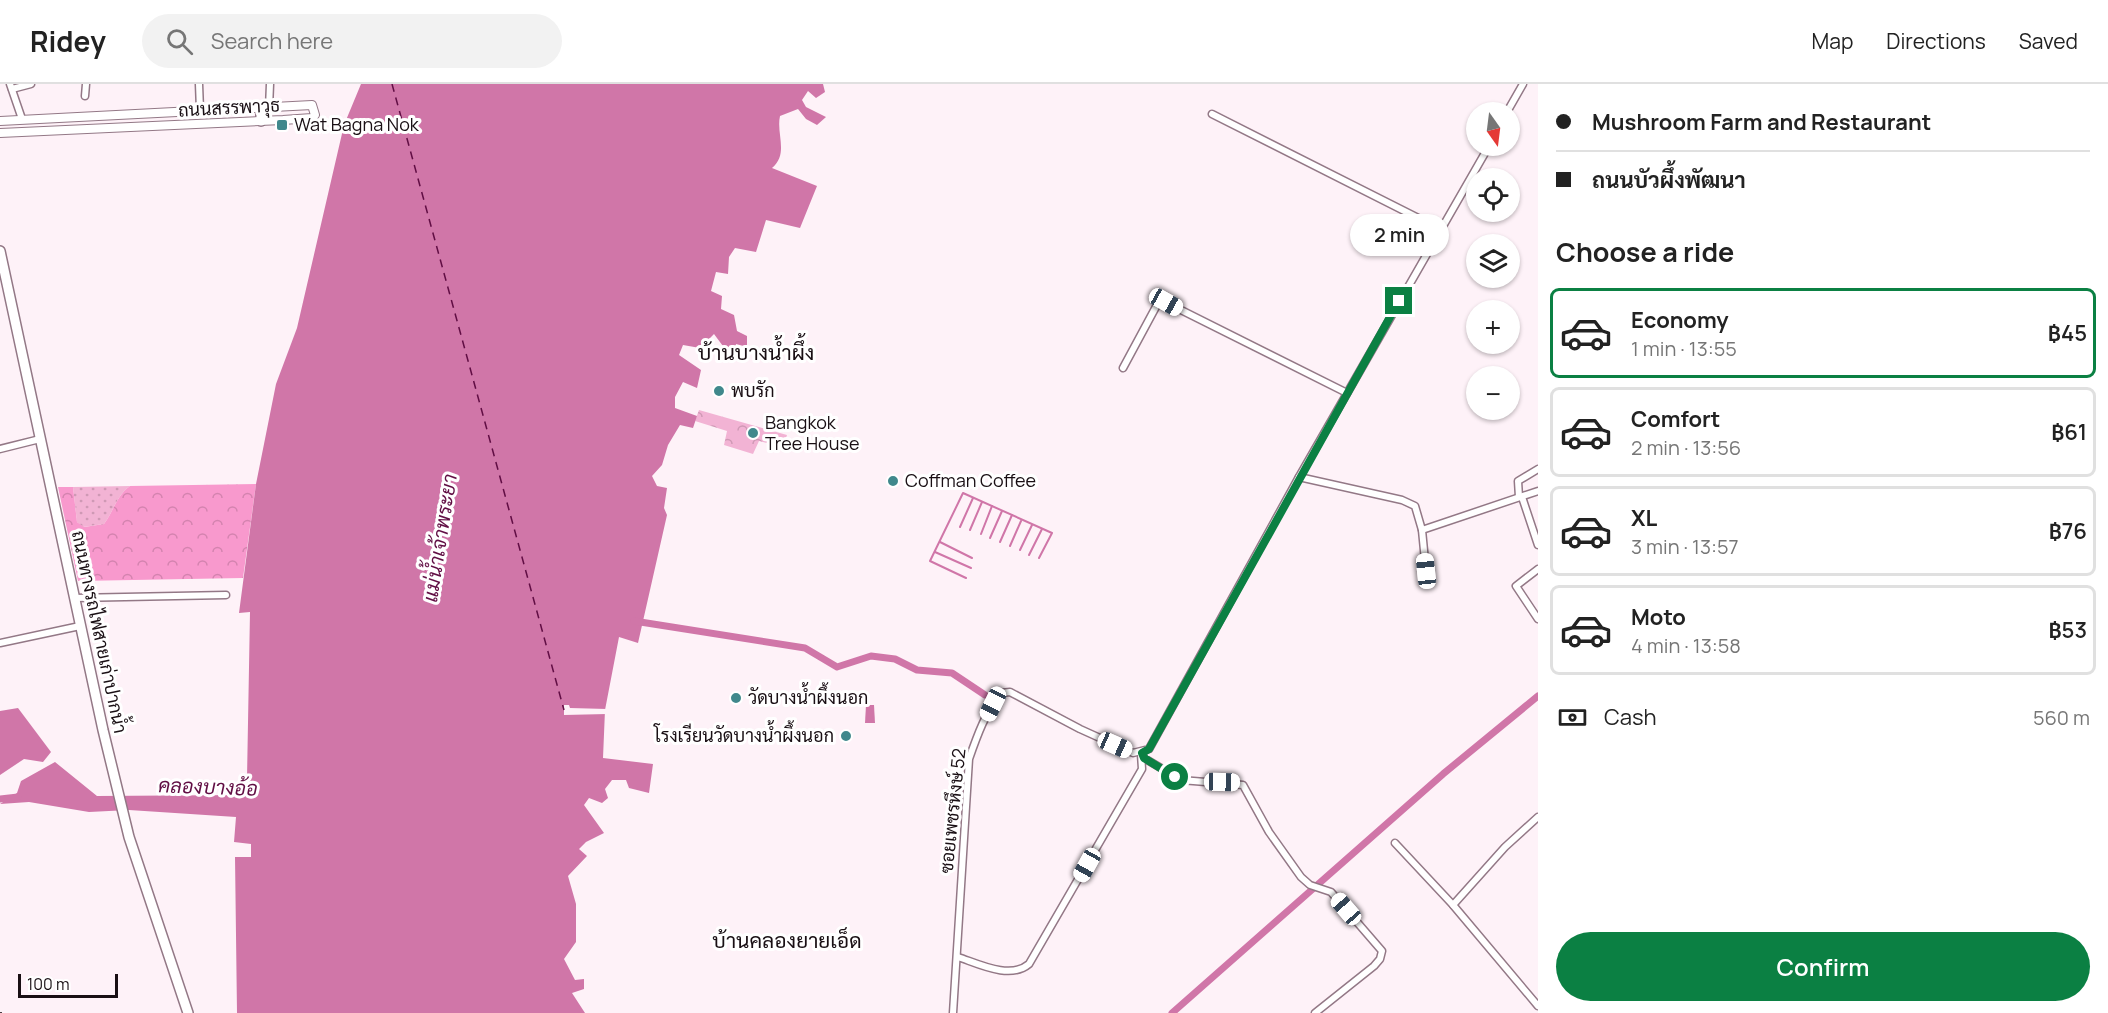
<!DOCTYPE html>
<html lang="en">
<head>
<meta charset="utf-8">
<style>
	:root { --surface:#fff; --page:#f2f2f2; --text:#222; --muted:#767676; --line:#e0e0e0; --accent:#0b8043 }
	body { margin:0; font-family:Manrope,Sarabun,sans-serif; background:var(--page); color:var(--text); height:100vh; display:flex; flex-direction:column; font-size:22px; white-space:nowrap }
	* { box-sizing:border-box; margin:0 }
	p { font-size:20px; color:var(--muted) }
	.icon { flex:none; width:33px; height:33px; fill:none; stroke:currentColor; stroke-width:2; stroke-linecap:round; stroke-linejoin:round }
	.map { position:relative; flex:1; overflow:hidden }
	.drawer { display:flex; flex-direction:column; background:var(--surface); width:570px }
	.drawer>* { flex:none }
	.guide { display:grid; align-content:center; height:132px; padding:0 18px; background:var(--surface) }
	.needle { width:39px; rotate:166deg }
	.fabs { position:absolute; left:1466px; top:18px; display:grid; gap:12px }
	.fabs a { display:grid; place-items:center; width:54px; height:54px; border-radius:50%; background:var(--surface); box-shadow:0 2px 4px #0004; font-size:30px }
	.scale { position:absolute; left:18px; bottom:15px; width:100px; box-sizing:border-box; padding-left:6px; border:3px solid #190f14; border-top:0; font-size:16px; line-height:21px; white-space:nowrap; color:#190f14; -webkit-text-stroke:4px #fff; paint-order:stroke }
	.end { position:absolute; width:27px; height:27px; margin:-14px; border:8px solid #0b8043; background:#fff; box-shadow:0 0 0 3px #fff }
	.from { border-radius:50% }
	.bubble { position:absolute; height:42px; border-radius:21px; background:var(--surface); box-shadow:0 2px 4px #0004; font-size:20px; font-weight:600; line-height:42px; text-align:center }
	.car { position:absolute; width:18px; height:36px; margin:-18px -9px; border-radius:8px; box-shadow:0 0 4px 2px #0007; background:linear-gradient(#fff 24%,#345 0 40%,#fff 0 76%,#345 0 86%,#fff 0) }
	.guide b { display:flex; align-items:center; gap:21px; height:57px; font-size:22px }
	.guide b+b { border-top:2px solid var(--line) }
	.guide i { width:15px; height:15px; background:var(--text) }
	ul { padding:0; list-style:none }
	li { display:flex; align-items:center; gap:18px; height:90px; margin:0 12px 9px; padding:0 6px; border:3px solid var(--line); border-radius:9px }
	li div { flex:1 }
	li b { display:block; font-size:22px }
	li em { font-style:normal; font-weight:600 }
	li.on { border-color:var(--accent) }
	li>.icon { width:54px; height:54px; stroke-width:1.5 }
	h2 { padding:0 18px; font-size:27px; line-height:72px }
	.pay { display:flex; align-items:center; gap:15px; height:66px; padding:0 18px; font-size:22px }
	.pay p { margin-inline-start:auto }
	.cta { display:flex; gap:12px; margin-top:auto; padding:12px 18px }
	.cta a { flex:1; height:69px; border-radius:36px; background:var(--accent); color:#fff; font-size:24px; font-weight:600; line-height:69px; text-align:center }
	header { display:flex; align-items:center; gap:36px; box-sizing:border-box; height:84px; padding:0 30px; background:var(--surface); border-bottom:2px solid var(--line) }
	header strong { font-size:28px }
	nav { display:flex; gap:33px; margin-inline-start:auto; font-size:21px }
	.search { width:420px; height:54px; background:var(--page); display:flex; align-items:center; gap:15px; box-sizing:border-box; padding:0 21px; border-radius:33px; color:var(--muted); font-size:22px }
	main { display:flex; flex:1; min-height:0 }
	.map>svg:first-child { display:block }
	.grass { fill:url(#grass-dots) }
	.forest { fill:url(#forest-crowns) }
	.park { fill:url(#park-crowns) }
	.water { fill:#d076a8 }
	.pier { fill:#fef2f8 }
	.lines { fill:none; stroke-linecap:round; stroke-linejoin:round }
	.stream { stroke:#d076a8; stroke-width:2 }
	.canal { stroke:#d076a8; stroke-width:7 }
	.ferry { stroke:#610e44; stroke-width:1.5; stroke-dasharray:8 6; stroke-linecap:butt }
	.minor-casing { stroke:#937886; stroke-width:9 }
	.tertiary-casing { stroke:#937886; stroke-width:10 }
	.secondary-casing { stroke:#937886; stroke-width:12 }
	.minor { stroke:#fff; stroke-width:6 }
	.tertiary { stroke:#fff; stroke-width:8 }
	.secondary { stroke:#fff; stroke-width:9 }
	.rail { stroke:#4a3f45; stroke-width:2; stroke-dasharray:3 6; stroke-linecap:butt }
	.route { stroke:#0b8043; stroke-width:8 }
	.poi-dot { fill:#40888c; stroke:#fff; stroke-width:2 }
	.labels { text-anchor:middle; stroke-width:6; stroke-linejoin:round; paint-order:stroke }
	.street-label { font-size:18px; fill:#190f14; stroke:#fff }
	.poi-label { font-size:18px; fill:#190f14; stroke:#fff; text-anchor:start }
	.water-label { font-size:20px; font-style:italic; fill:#610e44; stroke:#fff }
	.quarter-label { font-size:21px; fill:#190f14; stroke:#fff }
</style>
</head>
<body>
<header>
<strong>Ridey</strong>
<div class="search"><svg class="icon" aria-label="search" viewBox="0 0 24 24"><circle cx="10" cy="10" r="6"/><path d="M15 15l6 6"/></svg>Search here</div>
<nav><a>Map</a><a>Directions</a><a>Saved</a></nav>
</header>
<main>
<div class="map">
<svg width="1538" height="929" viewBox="0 0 1538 929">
	<defs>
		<pattern id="grass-dots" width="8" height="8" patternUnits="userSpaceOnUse" patternTransform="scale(1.5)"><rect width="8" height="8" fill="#f2b3d4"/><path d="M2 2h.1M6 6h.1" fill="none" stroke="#cf99b5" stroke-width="1.8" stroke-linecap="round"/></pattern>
		<pattern id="forest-crowns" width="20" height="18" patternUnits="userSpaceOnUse" patternTransform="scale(1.5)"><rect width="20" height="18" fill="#f899cd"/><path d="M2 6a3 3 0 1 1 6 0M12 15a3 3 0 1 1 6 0" fill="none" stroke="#d483af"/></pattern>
		<pattern id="park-crowns" width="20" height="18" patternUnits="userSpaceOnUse" patternTransform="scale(1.5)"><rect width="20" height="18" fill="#f2b3d4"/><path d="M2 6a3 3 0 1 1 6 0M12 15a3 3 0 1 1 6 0" fill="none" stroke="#cf99b5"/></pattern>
	</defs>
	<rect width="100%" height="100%" fill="#fef2f8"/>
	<path class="grass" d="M130,402C116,412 114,427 104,440L83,443L77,438L73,403Z"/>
	<path class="forest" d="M256,400L243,494L78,497L58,403H73L77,438L84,443L104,440C114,427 116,412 130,402Z"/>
	<polygon class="park" points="699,326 787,351 783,363 759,357 753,370 724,361 727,347 695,337"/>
	<g class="water">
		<path d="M361,0H823L825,8L816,14L808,7L802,16L806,23L826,33L817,41L806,35L798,25L780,32C776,50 789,70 772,84L817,102L800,144L766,136L756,168L735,164L729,173L728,190L716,188L711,207L722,212L721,225L734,231L737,247L747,252V263L736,260L734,277L714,250L700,264L683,261L679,271L701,286L697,304L683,298L675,313V324L697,332L693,344L680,341L668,361L662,381L652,392L657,402L667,404L664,424L667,431L638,559L619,553L605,626L603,674L653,680L649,709L629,704L626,696H612L605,705L608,714L602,719L589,714L584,721L604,749L586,758L579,765L587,772L568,792L576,820V858L564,875L575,896L584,895V905L572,909L585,929H237L235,773H251V760L234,758L236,733L129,726L89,728L29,718L0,720L17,709L21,697L55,678L97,712L242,711L247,694L250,528L239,529L256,400L276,300L297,244L344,41Z"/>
		<polygon points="866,621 874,621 875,639 865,639"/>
		<polygon points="18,624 51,668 43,678 24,675 0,691 0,627"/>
	</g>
	<polygon class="pier" points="564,621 569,621 570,624 607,625 607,630 564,631"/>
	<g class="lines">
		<g class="stream">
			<polyline points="960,443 973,414"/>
			<polyline points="970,446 982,418"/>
			<polyline points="981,450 992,422"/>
			<polyline points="990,454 1002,427"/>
			<polyline points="940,458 972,474"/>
			<polyline points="1000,458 1012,431"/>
			<polyline points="1010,462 1021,437"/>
			<polyline points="1020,466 1032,441"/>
			<polyline points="935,468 971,484"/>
			<polyline points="1029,471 1042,445"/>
			<polyline points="966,494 930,477 963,409 1052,449 1039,474"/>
		</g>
		<g class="canal">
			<polyline points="634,537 805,564 837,583 871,572 895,575 917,586 952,589 985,611"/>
			<polyline points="0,715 18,713"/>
			<polyline points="1172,929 1443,690 1538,612"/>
		</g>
		<polyline class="ferry" points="392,0 564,626"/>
		<defs>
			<g id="minor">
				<polyline points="10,0 22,35"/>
				<polyline points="199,0 200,26"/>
				<polyline points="12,5 31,0"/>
				<polyline points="85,12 86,0"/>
				<polyline points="269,24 270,0"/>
				<polyline points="1507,28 1523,0"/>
				<polyline points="1212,30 1440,145"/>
				<polyline points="1123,284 1158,219 1163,217 1347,309"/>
				<polyline points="0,365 40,355"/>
				<polyline points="1299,393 1402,416 1415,422 1422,446 1426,487"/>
				<polyline points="1519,413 1518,397 1538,385"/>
				<polyline points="1522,413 1538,461"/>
				<polyline points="1422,446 1538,407"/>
				<polyline points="1538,485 1516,502 1538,535"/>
				<polyline points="74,514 226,511"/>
				<polyline points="0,559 80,542"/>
				<polyline points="1142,669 1144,674 1181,696 1243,701 1269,748 1301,793 1310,801 1331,808 1382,867 1380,875 1374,882 1315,929"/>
				<polyline points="1395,759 1453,821 1538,922"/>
				<polyline points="1453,821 1505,763 1538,733"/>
				<path d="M958,873C979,880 1010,896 1029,880L1142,685L1141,670"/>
				<path d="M953,929L969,675C977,652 986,627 1001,609L1010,608L1080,645L1133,669L1149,665L1299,393L1489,62"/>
			</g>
			<polyline id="tertiary" points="0,37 312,21 315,31 312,34 283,36 0,49"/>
			<g id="secondary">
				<polyline points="261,24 261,37"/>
				<polyline points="0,167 103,646 129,753 188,929"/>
			</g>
		</defs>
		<use href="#minor" class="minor-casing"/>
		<use href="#tertiary" class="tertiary-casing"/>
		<use href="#secondary" class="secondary-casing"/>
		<use href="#minor" class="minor"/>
		<use href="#tertiary" class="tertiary"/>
		<use href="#secondary" class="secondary"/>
		<polyline class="rail" points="0,929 2,929"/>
	</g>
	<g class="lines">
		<polyline class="route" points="1175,693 1144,674 1142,669 1149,665 1399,217"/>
	</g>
	<g class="poi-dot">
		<rect x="276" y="35" width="12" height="12" rx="3"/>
		<circle cx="719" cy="307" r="6"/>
		<circle cx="753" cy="349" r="6"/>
		<circle cx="893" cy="397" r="6"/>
		<circle cx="736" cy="614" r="6"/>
		<circle cx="846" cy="652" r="6"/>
	</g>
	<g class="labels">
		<g class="street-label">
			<text transform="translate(229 24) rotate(-3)" y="6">ถนนสรรพาวุธ</text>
			<text transform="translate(99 548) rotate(78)" y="6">ถนนทางรถไฟสายเก่าปากน้ำ</text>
			<text transform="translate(953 727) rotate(-84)" y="6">ซอยเพชรหึงษ์ 52</text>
		</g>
		<g class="poi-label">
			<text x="294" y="47">Wat Bagna Nok</text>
			<text x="731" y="313">พบรัก</text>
			<text x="765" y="345">Bangkok<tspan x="765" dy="21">Tree House</tspan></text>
			<text x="905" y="403">Coffman Coffee</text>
			<text x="748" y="620">วัดบางน้ำผึ้งนอก</text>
			<text x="834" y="658" text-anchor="end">โรงเรียนวัดบางน้ำผึ้งนอก</text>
		</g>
		<g class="water-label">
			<text transform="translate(440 454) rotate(-81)" y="7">แม่น้ำเจ้าพระยา</text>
			<text transform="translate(208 703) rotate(2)" y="7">คลองบางอ้อ</text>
		</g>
		<g class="quarter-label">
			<text x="756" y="276">บ้านบางน้ำผึ้ง</text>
			<text x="787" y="864">บ้านคลองยายเอ็ด</text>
		</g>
	</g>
</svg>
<div class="fabs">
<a><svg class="needle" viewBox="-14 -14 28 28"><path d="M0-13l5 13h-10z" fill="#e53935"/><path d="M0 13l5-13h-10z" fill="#767676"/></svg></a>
<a><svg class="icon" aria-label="locate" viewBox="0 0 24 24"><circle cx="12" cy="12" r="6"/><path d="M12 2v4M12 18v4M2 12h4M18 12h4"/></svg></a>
<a><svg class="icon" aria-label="layers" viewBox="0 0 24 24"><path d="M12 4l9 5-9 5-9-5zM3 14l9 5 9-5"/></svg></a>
<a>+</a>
<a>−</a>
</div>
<div class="scale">100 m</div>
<i class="end from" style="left:1175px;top:693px"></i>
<i class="end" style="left:1399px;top:217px"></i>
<div class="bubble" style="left:1350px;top:130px;width:99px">2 min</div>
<i class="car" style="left:1166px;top:218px;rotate:119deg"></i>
<i class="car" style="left:1426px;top:487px;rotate:354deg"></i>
<i class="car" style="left:993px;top:620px;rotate:206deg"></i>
<i class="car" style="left:1115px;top:661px;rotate:114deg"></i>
<i class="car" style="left:1222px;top:698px;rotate:91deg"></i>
<i class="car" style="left:1087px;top:781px;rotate:209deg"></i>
<i class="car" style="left:1346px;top:825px;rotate:319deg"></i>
</div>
<section class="drawer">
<div class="guide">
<b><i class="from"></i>Mushroom Farm and Restaurant</b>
<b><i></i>ถนนบัวผึ้งพัฒนา</b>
</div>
<h2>Choose a ride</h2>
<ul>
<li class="on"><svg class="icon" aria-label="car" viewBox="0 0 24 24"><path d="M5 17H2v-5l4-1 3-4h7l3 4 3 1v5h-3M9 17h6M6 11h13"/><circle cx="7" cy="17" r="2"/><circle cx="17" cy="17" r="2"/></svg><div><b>Economy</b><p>1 min · 13:55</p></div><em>฿45</em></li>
<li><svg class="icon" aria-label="car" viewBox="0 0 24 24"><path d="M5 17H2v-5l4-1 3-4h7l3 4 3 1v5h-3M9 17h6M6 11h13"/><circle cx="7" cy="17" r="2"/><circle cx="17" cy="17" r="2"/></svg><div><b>Comfort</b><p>2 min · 13:56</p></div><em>฿61</em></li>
<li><svg class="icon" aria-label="car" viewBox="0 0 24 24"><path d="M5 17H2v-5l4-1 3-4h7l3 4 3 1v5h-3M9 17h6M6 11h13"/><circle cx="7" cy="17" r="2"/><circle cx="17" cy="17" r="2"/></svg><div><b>XL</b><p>3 min · 13:57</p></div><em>฿76</em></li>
<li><svg class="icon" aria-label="car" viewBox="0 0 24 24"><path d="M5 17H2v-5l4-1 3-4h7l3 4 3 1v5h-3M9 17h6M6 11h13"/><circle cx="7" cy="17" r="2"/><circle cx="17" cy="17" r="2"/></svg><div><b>Moto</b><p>4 min · 13:58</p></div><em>฿53</em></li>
</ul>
<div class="pay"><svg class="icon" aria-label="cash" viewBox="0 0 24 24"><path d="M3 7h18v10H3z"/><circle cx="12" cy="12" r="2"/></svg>Cash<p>560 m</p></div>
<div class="cta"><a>Confirm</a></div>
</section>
</main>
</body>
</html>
